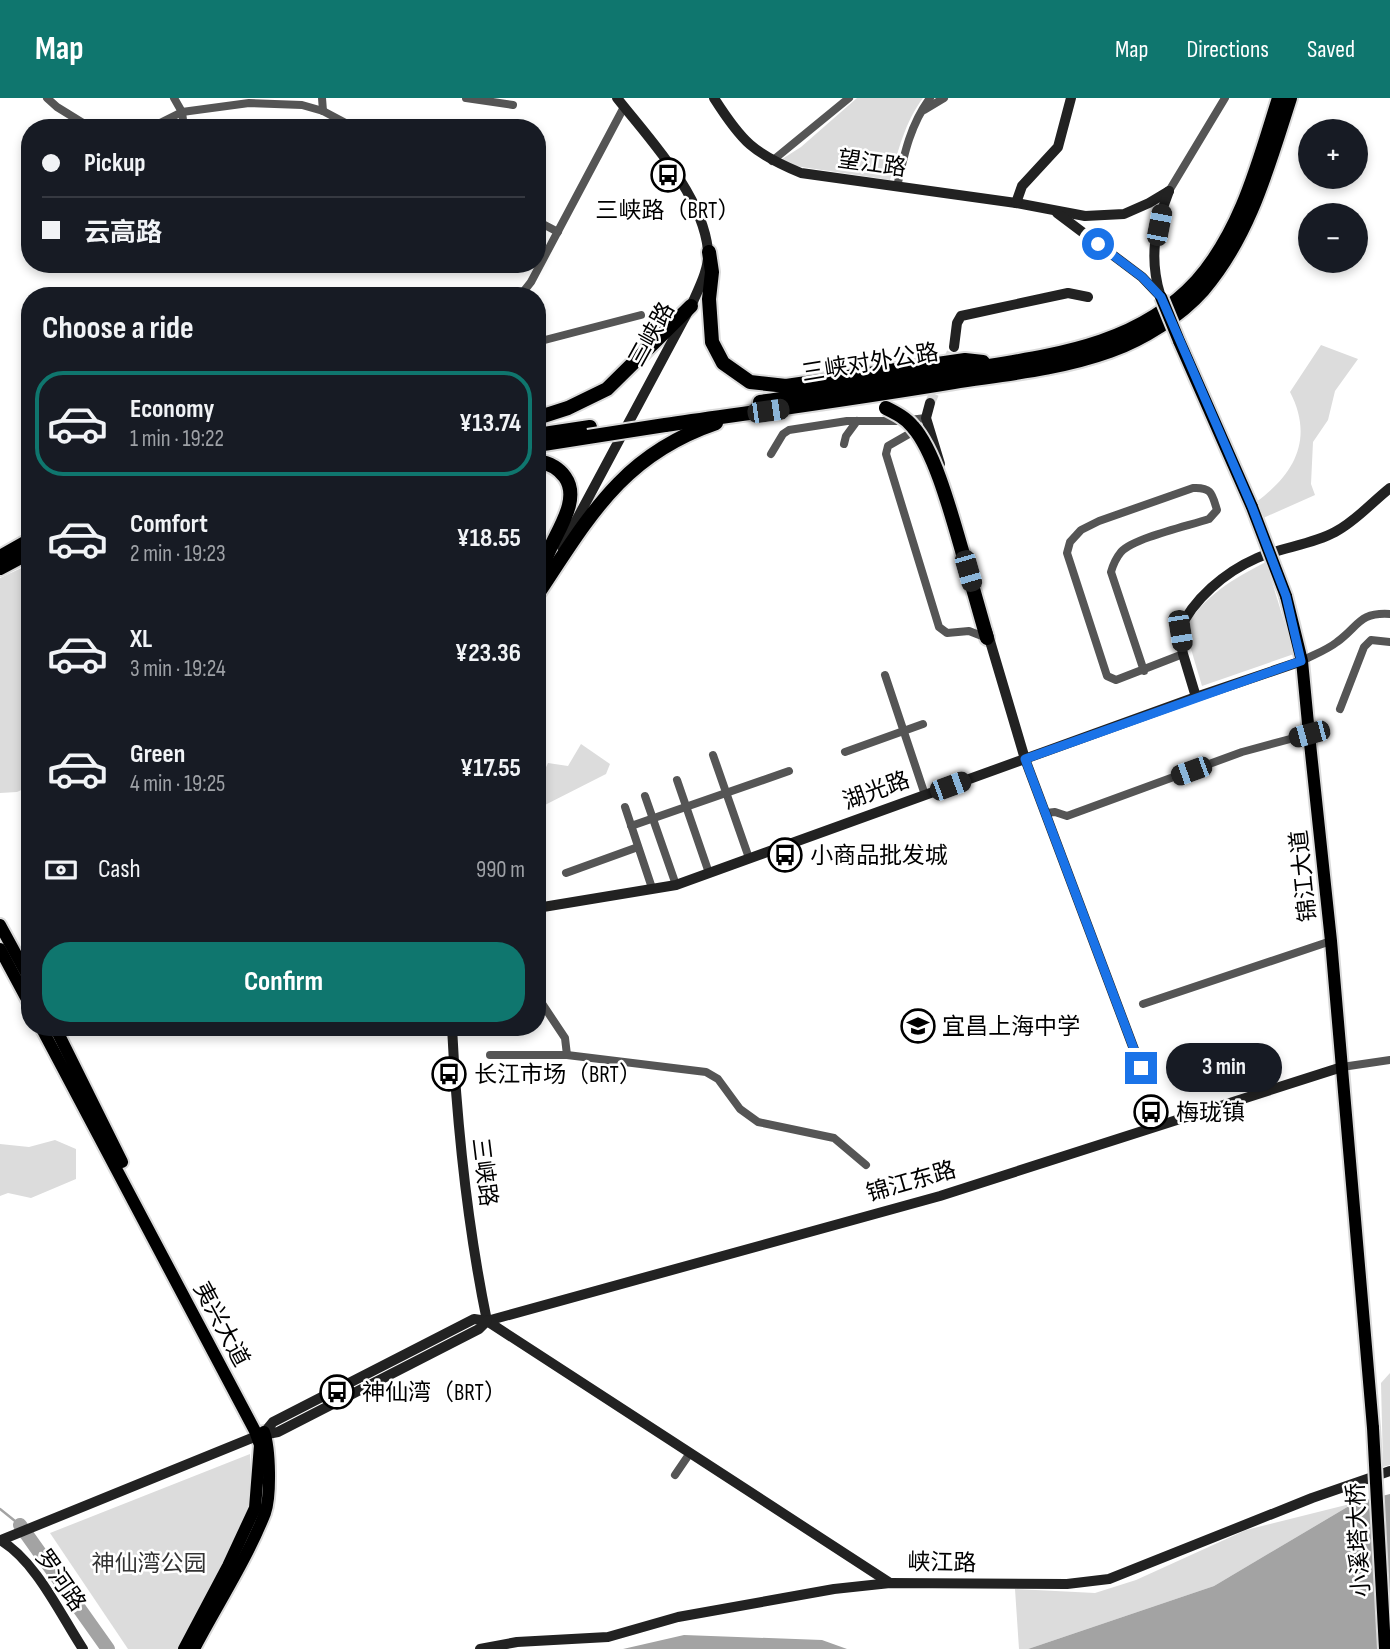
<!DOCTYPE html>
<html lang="en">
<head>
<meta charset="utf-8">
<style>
	:root { --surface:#171b24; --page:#20242c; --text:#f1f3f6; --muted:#9ea1a6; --line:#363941; --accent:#0f766e }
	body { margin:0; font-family:"Sofia Sans Condensed","Noto Sans SC",sans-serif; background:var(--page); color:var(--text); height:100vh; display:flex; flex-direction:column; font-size:26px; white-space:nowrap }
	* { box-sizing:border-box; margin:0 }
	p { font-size:23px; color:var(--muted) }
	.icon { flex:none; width:38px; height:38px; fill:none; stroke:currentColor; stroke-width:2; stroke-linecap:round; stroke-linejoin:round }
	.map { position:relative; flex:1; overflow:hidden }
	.drawer { position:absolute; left:21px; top:189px; width:525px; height:749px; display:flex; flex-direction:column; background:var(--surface); border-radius:28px; box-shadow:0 4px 10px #0003 }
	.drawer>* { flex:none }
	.top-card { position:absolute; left:21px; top:21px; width:525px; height:154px; border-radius:28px; box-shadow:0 4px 10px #0003; display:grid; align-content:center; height:154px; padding:0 21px; background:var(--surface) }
	.tools { position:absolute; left:1298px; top:21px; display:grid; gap:14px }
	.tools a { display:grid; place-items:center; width:70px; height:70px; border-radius:50%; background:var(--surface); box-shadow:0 4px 10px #0003; font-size:35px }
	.end { position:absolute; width:32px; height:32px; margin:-16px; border:9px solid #1a73e8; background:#fff; box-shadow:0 0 0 4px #fff }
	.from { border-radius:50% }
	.bubble { position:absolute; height:49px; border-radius:24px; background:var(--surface); box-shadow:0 4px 10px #0003; font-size:23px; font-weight:700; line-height:49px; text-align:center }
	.car { position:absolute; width:21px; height:42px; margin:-21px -10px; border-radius:9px; box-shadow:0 0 5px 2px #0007; background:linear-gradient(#222 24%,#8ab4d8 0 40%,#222 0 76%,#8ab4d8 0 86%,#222 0) }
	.top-card b { display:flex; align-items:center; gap:24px; height:66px; font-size:26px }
	.top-card b+b { border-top:2px solid var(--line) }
	.top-card i { width:18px; height:18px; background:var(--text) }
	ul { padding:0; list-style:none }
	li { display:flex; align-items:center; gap:21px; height:105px; margin:0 14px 10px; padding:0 7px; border:4px solid transparent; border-radius:28px }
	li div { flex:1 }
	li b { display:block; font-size:26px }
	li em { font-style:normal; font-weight:700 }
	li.active { border-color:var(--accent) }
	li>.icon { width:63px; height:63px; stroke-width:1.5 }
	h2 { padding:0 21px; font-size:32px; line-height:84px }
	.pay { display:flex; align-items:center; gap:18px; height:77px; padding:0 21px; font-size:26px }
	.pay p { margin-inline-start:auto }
	.action { display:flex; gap:14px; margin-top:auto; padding:14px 21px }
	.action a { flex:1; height:80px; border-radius:28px; background:var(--accent); color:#fff; font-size:28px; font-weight:700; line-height:80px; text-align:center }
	header { display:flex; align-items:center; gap:42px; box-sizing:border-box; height:98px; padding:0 35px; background:var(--accent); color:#fff }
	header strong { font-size:33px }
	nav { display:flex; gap:38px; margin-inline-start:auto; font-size:24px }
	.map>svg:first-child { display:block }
	.green { fill:#dcdcdc }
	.water { fill:#a3a3a3 }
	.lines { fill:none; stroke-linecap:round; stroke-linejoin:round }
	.stream { stroke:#a3a3a3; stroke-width:2.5 }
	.river { stroke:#a3a3a3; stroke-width:14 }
	.secondary-tunnel { stroke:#d9d9d9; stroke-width:10; stroke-dasharray:10 5; stroke-linecap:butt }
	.primary-casing { stroke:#dbdbdb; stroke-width:16 }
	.highway-casing { stroke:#dbdbdb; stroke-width:18 }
	.street { stroke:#555; stroke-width:8 }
	.secondary { stroke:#222; stroke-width:10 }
	.primary { stroke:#000; stroke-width:12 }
	.highway { stroke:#000; stroke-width:14 }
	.primary-bridge-casing { stroke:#dbdbdb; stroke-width:16; stroke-linecap:butt }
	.highway-bridge-casing { stroke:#dbdbdb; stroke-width:18; stroke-linecap:butt }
	.primary-bridge { stroke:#000; stroke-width:12 }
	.highway-bridge { stroke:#000; stroke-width:14 }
	.route { stroke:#1a73e8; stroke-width:9 }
	.labels { text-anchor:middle; stroke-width:5; stroke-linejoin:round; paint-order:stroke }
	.street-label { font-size:23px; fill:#000; stroke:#fff }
	.poi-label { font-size:23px; fill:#000; stroke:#fff; text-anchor:start }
	.park-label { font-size:23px; fill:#333; stroke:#fff }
</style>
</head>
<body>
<header>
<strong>Map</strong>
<nav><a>Map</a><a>Directions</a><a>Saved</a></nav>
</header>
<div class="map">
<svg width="1390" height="1551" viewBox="0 0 1390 1551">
	<rect width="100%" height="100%" fill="#fff"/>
	<g class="green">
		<path d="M857,0H923C905,24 898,53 890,82L781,66L779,63L801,49Z"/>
		<path d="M1321,247L1358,261L1335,293L1328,322L1313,344L1311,386L1315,397L1261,421L1256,404C1295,376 1314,340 1290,294Z"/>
		<path d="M1266,464L1294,556L1202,588L1185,531C1202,499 1234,480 1266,464Z"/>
		<polygon points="30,466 30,688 17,694 0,695 0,480"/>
		<polygon points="581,646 610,666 606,676 537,711 537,689 548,665 568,668"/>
		<polygon points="55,1042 76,1051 76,1081 31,1100 8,1095 0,1098 0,1046 29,1049"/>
		<polygon points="1390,1275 1390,1367 1383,1369 1381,1285"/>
		<polygon points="250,1356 251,1390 247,1414 178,1551 128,1551 50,1435"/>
		<polygon points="1354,1405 1214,1488 1028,1551 1019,1551 1015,1491 1095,1495 1136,1482 1246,1432"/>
	</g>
	<g class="water">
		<polygon points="1390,1396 1390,1551 1028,1551 1214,1488 1354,1405"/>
		<polygon points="684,1537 822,1542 847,1551 623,1551"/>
	</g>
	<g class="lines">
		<polyline class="stream" points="0,1411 20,1427"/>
		<polyline class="river" points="20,1427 108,1551"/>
		<polyline class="secondary-tunnel" points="930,305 954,249"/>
		<defs>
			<g id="primary">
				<polyline points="1179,243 1252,409"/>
				<polyline points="1286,498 1302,563 1309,636 1331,843 1373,1330"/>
				<polyline points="0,827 30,882"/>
				<polyline points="0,851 30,907"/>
				<polyline points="41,929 255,1333 260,1347 255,1410 228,1468 184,1551"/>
				<polyline points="55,929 122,1064"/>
				<path d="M194,1551C217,1507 247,1461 265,1415C271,1398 270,1351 264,1334"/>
			</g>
			<g id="highway">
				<polyline points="709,154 712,174 709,201 712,244 723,265 750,284 786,288 965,262 983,264"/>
				<path d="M760,304C827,294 893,285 959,273C1045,258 1135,251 1197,183C1242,132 1259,63 1279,0"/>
				<polyline points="537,320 568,310 607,291 691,208"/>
				<path d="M665,327C762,313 858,300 954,284C1006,276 1060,271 1110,253C1143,241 1180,218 1203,192C1250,137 1268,68 1290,0"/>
				<polyline points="537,337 590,329"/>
				<polyline points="537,347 588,339"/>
				<path d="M537,363C549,365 558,369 565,379C582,403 554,436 546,460C543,469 541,478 539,487"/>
				<polyline points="0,459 30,442"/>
				<polyline points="0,470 30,454"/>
				<polyline points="968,473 987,540"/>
				<path d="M537,497C589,419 622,357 716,325"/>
			</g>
		</defs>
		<use href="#primary" class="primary-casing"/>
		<use href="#highway" class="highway-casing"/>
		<g class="street">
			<polyline points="47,0 57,9 91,30"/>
			<polyline points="174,0 182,14 184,30"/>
			<polyline points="322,0 323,13"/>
			<polyline points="466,0 513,7"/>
			<polyline points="924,12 944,0"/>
			<polyline points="150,30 182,14 249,5 302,7 323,13 355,30"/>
			<polyline points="772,63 849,0"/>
			<path d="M897,89C904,57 910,27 930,0"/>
			<polyline points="1169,93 1225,0"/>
			<polyline points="537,123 558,134"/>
			<polyline points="520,198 531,184 624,9"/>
			<polyline points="537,244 641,217"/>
			<polyline points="909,336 888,348 886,356 939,529 947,535 969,533 987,540"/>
			<polyline points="844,346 846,338 857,323"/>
			<polyline points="771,356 783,336 789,332 847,323 901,323 926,320"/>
			<path d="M1302,563C1313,557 1327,552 1337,544C1359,528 1359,514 1390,516"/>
			<path d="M1144,573L1111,474C1113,467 1116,460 1121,454C1134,440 1188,428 1209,421L1217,412C1212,396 1212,389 1193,390L1099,423L1081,432L1070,444L1067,455L1107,578L1116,582L1183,556"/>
			<polyline points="885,577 925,697"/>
			<polyline points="1340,611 1364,549 1371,542 1390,544"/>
			<polyline points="845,654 923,626"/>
			<polyline points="713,657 749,760"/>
			<polyline points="677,682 709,775"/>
			<polyline points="645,698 676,787"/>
			<polyline points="625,709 652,790"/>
			<polyline points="1046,715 1055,714 1067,718 1242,654 1309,636"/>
			<polyline points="631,728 789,673"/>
			<polyline points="566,775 638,749"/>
			<polyline points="537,898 565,940 567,957"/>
			<polyline points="1143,906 1331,843"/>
			<polyline points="490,957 567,957 706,974 718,981 740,1011 758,1024 834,1040 866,1067"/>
			<polyline points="1342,969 1390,962"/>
			<polyline points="675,1377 690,1355"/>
		</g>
		<g class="secondary">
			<path d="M714,0C742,44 753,55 801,75L1016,105L1085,118L1124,116L1149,105L1169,93"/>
			<polyline points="1016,105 1022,88 1058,49 1071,0"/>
			<polyline points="1057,115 1142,179 1161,199"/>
			<path d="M1160,196C1149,159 1155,129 1169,93"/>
			<polyline points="954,249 957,225 961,218 1068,195 1088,199"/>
			<polyline points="930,305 926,320 940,366"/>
			<path d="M562,449L691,208C698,192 710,170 708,152C702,96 650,42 617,0"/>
			<polyline points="987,533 1025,661 1141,970"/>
			<path d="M1196,599L1183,556L1179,533C1193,501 1225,474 1257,460C1282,449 1311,447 1335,434C1356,423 1371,405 1390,390"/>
			<polyline points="537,810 676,787 1196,599 1302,563"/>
			<path d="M452,929C457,1028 467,1126 487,1223"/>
			<polyline points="487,1223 940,1098 1342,969"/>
			<polyline points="264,1335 273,1324 474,1221 487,1223 890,1485"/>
			<path d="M0,1442C36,1463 60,1516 83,1551"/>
			<polyline points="1,1442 257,1338 278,1334 479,1231 487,1223"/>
			<polyline points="480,1551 517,1544 608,1539 678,1519 834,1491 890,1485 1067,1486 1109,1481 1312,1400 1390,1373"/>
		</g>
		<use href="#primary" class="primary"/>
		<use href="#highway" class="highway"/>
		<defs>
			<g id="primary-bridge">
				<polyline points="1161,199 1179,243"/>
				<polyline points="1252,409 1286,498"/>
				<polyline points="1373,1330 1385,1551"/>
			</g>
			<g id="highway-bridge">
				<path d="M886,310C896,315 906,320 913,329C938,357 956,435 968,473"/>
				<polyline points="588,339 665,327"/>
			</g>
		</defs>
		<use href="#primary-bridge" class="primary-bridge-casing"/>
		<use href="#highway-bridge" class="highway-bridge-casing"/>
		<use href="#primary-bridge" class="primary-bridge"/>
		<use href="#highway-bridge" class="highway-bridge"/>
	</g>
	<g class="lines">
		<polyline class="route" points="1098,146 1142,179 1161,199 1252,409 1286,498 1301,563 1025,661 1141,970"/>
	</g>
	<defs>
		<symbol id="bus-ring" viewBox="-11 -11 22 22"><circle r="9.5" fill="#fff" stroke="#000" stroke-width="1.5"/><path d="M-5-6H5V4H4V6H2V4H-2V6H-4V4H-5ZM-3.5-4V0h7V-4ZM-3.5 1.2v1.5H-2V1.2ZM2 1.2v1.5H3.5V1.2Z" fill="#000"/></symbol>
		<symbol id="school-ring" viewBox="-11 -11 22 22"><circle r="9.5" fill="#fff" stroke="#000" stroke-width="1.5"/><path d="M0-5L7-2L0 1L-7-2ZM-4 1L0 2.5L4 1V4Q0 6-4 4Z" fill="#000"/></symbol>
	</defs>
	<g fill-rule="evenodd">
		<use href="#bus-ring" x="649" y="58" width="38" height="38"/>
		<use href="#bus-ring" x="766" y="738" width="38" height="38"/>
		<use href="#school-ring" x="899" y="909" width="38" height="38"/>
		<use href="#bus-ring" x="430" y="957" width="38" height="38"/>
		<use href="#bus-ring" x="1132" y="995" width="38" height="38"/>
		<use href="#bus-ring" x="318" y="1275" width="38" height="38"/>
	</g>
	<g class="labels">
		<g class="street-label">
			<text transform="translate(872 65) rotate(8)" y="8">望江路</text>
			<text transform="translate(651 236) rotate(-61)" y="8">三峡路</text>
			<text transform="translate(870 264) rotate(-9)" y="8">三峡对外公路</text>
			<text transform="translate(876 692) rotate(-20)" y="8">湖光路</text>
			<text transform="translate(1303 778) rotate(-96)" y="8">锦江大道</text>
			<text transform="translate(485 1074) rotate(83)" y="8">三峡路</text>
			<text transform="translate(911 1083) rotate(-16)" y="8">锦江东路</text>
			<text transform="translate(222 1226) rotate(62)" y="8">夷兴大道</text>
			<text transform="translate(1358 1442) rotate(-93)" y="8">小溪塔大桥</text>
			<text transform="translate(942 1464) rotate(1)" y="8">峡江路</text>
			<text transform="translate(61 1482) rotate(55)" y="8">罗河路</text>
		</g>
		<g class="poi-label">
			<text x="668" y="120" text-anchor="middle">三峡路（BRT）</text>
			<text x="810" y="765">小商品批发城</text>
			<text x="942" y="936">宜昌上海中学</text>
			<text x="474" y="984">长江市场（BRT）</text>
			<text x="1176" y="1022">梅珑镇</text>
			<text x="362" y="1302">神仙湾（BRT）</text>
		</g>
		<g class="park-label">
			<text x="149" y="1473">神仙湾公园</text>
		</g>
	</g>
</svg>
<div class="tools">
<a>+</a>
<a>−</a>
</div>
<i class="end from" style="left:1098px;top:146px"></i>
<i class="end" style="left:1141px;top:970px"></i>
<div class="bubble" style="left:1166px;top:945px;width:116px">3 min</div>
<i class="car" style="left:1159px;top:127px;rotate:11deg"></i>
<i class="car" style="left:768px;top:313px;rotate:82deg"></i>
<i class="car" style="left:968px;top:473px;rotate:164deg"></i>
<i class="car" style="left:1180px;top:533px;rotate:171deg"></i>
<i class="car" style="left:1309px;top:636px;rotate:255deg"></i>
<i class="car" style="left:1191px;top:673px;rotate:250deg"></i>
<i class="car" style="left:950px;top:688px;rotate:70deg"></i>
<div class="top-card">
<b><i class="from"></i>Pickup</b>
<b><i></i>云高路</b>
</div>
<section class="drawer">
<h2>Choose a ride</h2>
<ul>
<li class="active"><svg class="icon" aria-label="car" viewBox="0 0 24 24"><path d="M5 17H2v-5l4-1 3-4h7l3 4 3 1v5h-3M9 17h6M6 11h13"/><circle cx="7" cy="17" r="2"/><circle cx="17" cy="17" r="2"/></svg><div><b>Economy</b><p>1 min · 19:22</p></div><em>¥13.74</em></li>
<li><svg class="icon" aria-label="car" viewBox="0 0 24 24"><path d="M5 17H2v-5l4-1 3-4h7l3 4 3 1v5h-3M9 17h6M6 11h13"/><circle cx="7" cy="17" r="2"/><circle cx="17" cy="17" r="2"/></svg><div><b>Comfort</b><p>2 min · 19:23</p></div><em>¥18.55</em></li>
<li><svg class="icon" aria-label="car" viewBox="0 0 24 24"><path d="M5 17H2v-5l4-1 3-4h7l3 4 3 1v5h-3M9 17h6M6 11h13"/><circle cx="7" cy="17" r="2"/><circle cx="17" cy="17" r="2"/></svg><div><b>XL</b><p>3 min · 19:24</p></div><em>¥23.36</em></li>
<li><svg class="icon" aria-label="car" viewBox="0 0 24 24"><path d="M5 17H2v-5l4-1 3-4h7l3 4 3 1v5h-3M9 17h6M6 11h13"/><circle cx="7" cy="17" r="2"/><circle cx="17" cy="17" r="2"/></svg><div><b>Green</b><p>4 min · 19:25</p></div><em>¥17.55</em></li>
</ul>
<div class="pay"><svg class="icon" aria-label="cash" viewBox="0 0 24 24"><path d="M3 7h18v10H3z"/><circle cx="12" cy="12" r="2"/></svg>Cash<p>990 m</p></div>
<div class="action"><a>Confirm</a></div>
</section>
</div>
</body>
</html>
